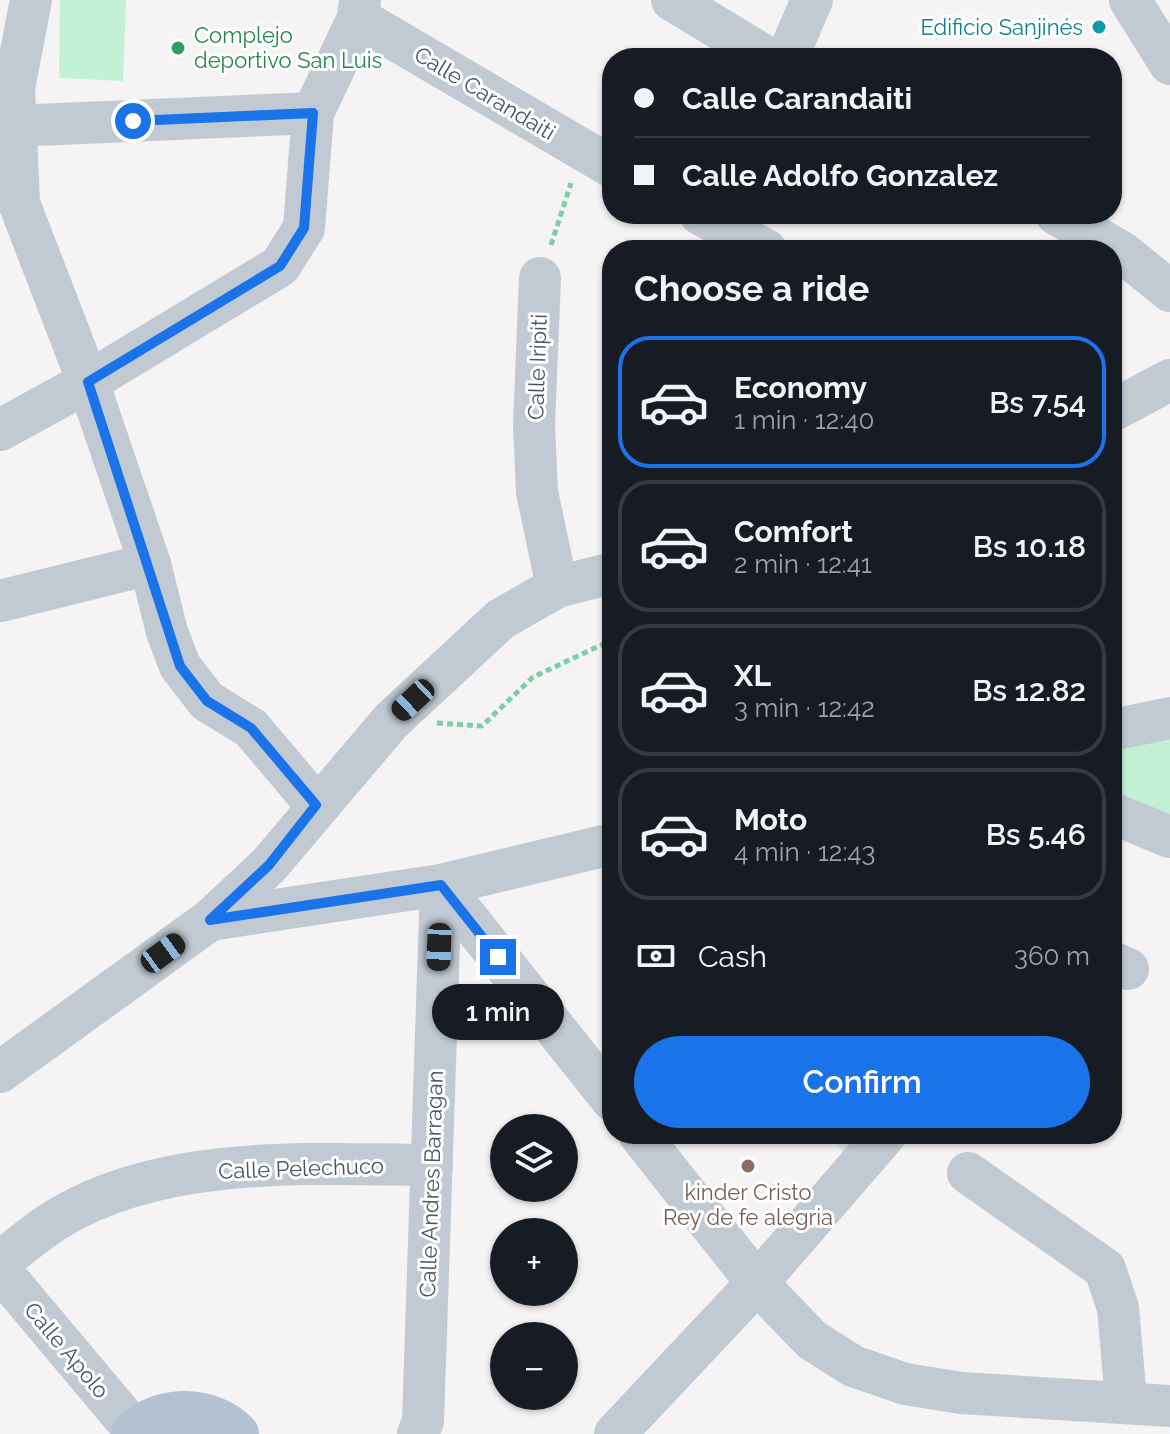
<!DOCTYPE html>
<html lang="en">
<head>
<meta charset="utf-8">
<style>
	:root { --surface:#171b24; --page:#20242c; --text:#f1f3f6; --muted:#9ea1a6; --line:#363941; --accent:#1a73e8 }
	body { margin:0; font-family:Raleway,sans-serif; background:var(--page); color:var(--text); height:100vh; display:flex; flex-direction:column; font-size:30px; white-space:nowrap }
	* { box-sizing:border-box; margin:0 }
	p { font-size:26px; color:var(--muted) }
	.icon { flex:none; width:44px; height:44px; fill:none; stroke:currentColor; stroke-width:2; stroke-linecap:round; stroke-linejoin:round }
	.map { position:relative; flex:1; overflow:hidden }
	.panel { position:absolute; left:602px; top:240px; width:520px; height:904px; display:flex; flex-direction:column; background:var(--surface); border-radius:32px; box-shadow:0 2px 6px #0004 }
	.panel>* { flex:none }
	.banner { position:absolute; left:602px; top:48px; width:520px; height:176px; border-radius:32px; box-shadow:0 2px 6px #0004; display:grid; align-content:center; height:176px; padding:0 32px; background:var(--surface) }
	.tools { position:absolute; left:490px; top:1114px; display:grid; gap:16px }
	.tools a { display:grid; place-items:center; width:88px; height:88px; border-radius:50%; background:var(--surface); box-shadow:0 2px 6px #0004; font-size:40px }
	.end { position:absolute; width:36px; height:36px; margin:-18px; border:10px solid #1a73e8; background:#fff; box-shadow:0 0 0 4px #fff }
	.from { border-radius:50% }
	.bubble { position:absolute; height:56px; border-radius:28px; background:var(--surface); box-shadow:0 2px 6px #0004; font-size:26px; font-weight:600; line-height:56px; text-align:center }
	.car { position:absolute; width:24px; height:48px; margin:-24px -12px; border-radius:10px; box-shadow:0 0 6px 2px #0007; background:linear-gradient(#222 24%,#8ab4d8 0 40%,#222 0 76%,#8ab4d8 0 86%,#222 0) }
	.banner b { display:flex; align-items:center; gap:28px; height:76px; font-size:30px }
	.banner b+b { border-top:2px solid var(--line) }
	.banner i { width:20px; height:20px; background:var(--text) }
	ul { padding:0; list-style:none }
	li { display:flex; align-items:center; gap:24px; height:132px; margin:0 16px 12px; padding:0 16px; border:4px solid var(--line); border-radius:32px }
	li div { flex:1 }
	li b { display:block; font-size:30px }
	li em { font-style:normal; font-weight:600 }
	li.current { border-color:var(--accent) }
	li>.icon { width:72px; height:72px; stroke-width:1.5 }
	h2 { padding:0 32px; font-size:36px; line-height:96px }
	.pay { display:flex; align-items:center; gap:20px; height:88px; padding:0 32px; font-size:30px }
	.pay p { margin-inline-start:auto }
	.primary-button { display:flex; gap:16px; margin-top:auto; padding:16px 32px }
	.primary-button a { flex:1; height:92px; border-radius:48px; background:var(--accent); color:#fff; font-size:32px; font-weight:600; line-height:92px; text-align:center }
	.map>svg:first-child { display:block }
	.education { fill:#e6e4e5 }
	.green { fill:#c3f1d5 }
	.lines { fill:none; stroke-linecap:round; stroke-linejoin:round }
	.path { stroke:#7ad0a6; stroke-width:5; stroke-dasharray:6 4; stroke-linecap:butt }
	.minor { stroke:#c1cad2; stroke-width:42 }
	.major { stroke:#b3c2d1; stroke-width:44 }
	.route { stroke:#1a73e8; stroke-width:10 }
	.culture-dot { fill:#0f9aa8; stroke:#fff; stroke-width:3 }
	.leisure-dot { fill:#2e9e5b; stroke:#fff; stroke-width:3 }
	.education-dot { fill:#8d6e63; stroke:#fff; stroke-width:3 }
	.labels { text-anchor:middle; stroke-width:6; stroke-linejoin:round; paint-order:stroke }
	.culture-label { font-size:22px; fill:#0d838f; stroke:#fff; text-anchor:end }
	.leisure-label { font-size:22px; fill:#27864d; stroke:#fff; text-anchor:start }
	.street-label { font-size:22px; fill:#4a5661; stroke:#fff }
	.education-label { font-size:22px; fill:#785e54; stroke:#fff }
</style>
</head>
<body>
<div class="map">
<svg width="1170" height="1434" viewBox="0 0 1170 1434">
	<rect width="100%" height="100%" fill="#f5f3f3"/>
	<polygon class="education" points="829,1134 865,1134 844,1154"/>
	<g class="green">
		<polygon points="60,0 126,0 123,81 59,78"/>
		<polygon points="1170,725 1170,828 1112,803 1112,737"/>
	</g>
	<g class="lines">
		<g class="path">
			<polyline points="551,245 571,183"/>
			<polyline points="437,723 482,726 533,677 612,640"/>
		</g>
		<g class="minor">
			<polyline points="31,0 14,88 19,203 88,382 150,564 167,632 180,666 207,701 251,728 316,805"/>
			<polyline points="672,0 768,58"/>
			<polyline points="1130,0 1170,64"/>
			<polyline points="358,18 612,167"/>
			<polyline points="787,58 812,0"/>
			<polyline points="13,126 313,113"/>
			<polyline points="700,214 766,250"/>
			<polyline points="1056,214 1123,253 1170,291"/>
			<polyline points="540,278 534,425 537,492 557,587"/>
			<polyline points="1112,411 1170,380"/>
			<polyline points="0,430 88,382 280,266 304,228 313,113 358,18 360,0"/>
			<polyline points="0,601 150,564"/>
			<polyline points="1112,730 1170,718"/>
			<polyline points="1112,813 1170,837"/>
			<polyline points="441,885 612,1100"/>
			<polyline points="210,920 441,885 612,844"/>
			<polyline points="1112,962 1128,969"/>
			<polyline points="0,1072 210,920 269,865 391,721 501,619 557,587 612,573"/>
			<polyline points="639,1134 757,1283 812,1340 853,1366 905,1384 961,1393 1170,1406"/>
			<polyline points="968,1173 1105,1269 1118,1308 1126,1401"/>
			<path d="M0,1262C19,1247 39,1230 59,1218C165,1154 313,1164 432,1165"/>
			<polyline points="0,1270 135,1431"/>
			<polyline points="418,1434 423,1421 441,885"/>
			<polyline points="615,1434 757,1283 886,1134"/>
		</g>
		<path class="major" d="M133,1434C159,1406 210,1406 237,1434"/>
	</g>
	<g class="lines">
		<polyline class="route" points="133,121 313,113 304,228 280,266 88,382 180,666 207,701 251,728 316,805 269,865 210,920 441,885 498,957"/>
	</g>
	<circle class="culture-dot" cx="1099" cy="27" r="8"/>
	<circle class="leisure-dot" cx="178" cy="48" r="8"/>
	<circle class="education-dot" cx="748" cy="1166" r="8"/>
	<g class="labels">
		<g class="culture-label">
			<text x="1083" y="35">Edificio Sanjinés</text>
		</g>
		<g class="leisure-label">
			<text x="194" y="43">Complejo<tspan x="194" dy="25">deportivo San Luis</tspan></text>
		</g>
		<g class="street-label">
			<text transform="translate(485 93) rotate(31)" y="8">Calle Carandaiti</text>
			<text transform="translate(537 367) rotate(-88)" y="8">Calle Iripiti</text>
			<text transform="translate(301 1168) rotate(-2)" y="8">Calle Pelechuco</text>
			<text transform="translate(431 1184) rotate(-88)" y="8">Calle Andres Barragan</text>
			<text transform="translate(67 1350) rotate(50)" y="8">Calle Apolo</text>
		</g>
		<g class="education-label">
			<text x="748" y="1200">kinder Cristo<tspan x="748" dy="25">Rey de fe alegria</tspan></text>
		</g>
	</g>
</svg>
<div class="tools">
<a><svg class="icon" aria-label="layers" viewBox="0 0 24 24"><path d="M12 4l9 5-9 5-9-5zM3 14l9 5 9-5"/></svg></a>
<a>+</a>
<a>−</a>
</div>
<i class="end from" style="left:133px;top:121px"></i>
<i class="end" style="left:498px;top:957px"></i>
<div class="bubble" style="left:432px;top:984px;width:132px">1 min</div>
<i class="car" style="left:413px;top:700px;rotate:227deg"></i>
<i class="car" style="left:439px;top:947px;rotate:182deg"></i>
<i class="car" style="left:163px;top:953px;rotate:54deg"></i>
<div class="banner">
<b><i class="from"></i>Calle Carandaiti</b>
<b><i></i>Calle Adolfo Gonzalez</b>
</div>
<section class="panel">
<h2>Choose a ride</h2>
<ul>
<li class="current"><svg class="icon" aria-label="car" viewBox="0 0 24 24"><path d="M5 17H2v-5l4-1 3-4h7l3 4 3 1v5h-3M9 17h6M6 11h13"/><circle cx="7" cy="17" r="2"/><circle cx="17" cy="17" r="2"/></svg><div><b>Economy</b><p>1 min · 12:40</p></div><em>Bs 7.54</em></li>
<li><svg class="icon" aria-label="car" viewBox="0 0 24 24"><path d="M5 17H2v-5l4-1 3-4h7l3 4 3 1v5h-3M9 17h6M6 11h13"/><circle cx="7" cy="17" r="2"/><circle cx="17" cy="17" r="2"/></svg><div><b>Comfort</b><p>2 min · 12:41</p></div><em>Bs 10.18</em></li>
<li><svg class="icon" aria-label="car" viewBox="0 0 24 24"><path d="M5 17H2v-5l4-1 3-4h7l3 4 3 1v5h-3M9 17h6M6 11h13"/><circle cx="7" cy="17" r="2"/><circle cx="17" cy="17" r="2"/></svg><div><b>XL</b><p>3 min · 12:42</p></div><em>Bs 12.82</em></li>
<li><svg class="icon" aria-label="car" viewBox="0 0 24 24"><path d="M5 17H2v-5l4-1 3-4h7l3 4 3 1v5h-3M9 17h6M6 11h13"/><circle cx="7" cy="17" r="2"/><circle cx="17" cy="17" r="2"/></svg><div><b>Moto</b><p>4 min · 12:43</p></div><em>Bs 5.46</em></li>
</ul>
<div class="pay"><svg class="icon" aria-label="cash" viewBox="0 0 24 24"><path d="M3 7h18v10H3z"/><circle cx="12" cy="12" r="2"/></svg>Cash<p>360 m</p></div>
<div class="primary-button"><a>Confirm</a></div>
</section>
</div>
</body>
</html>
